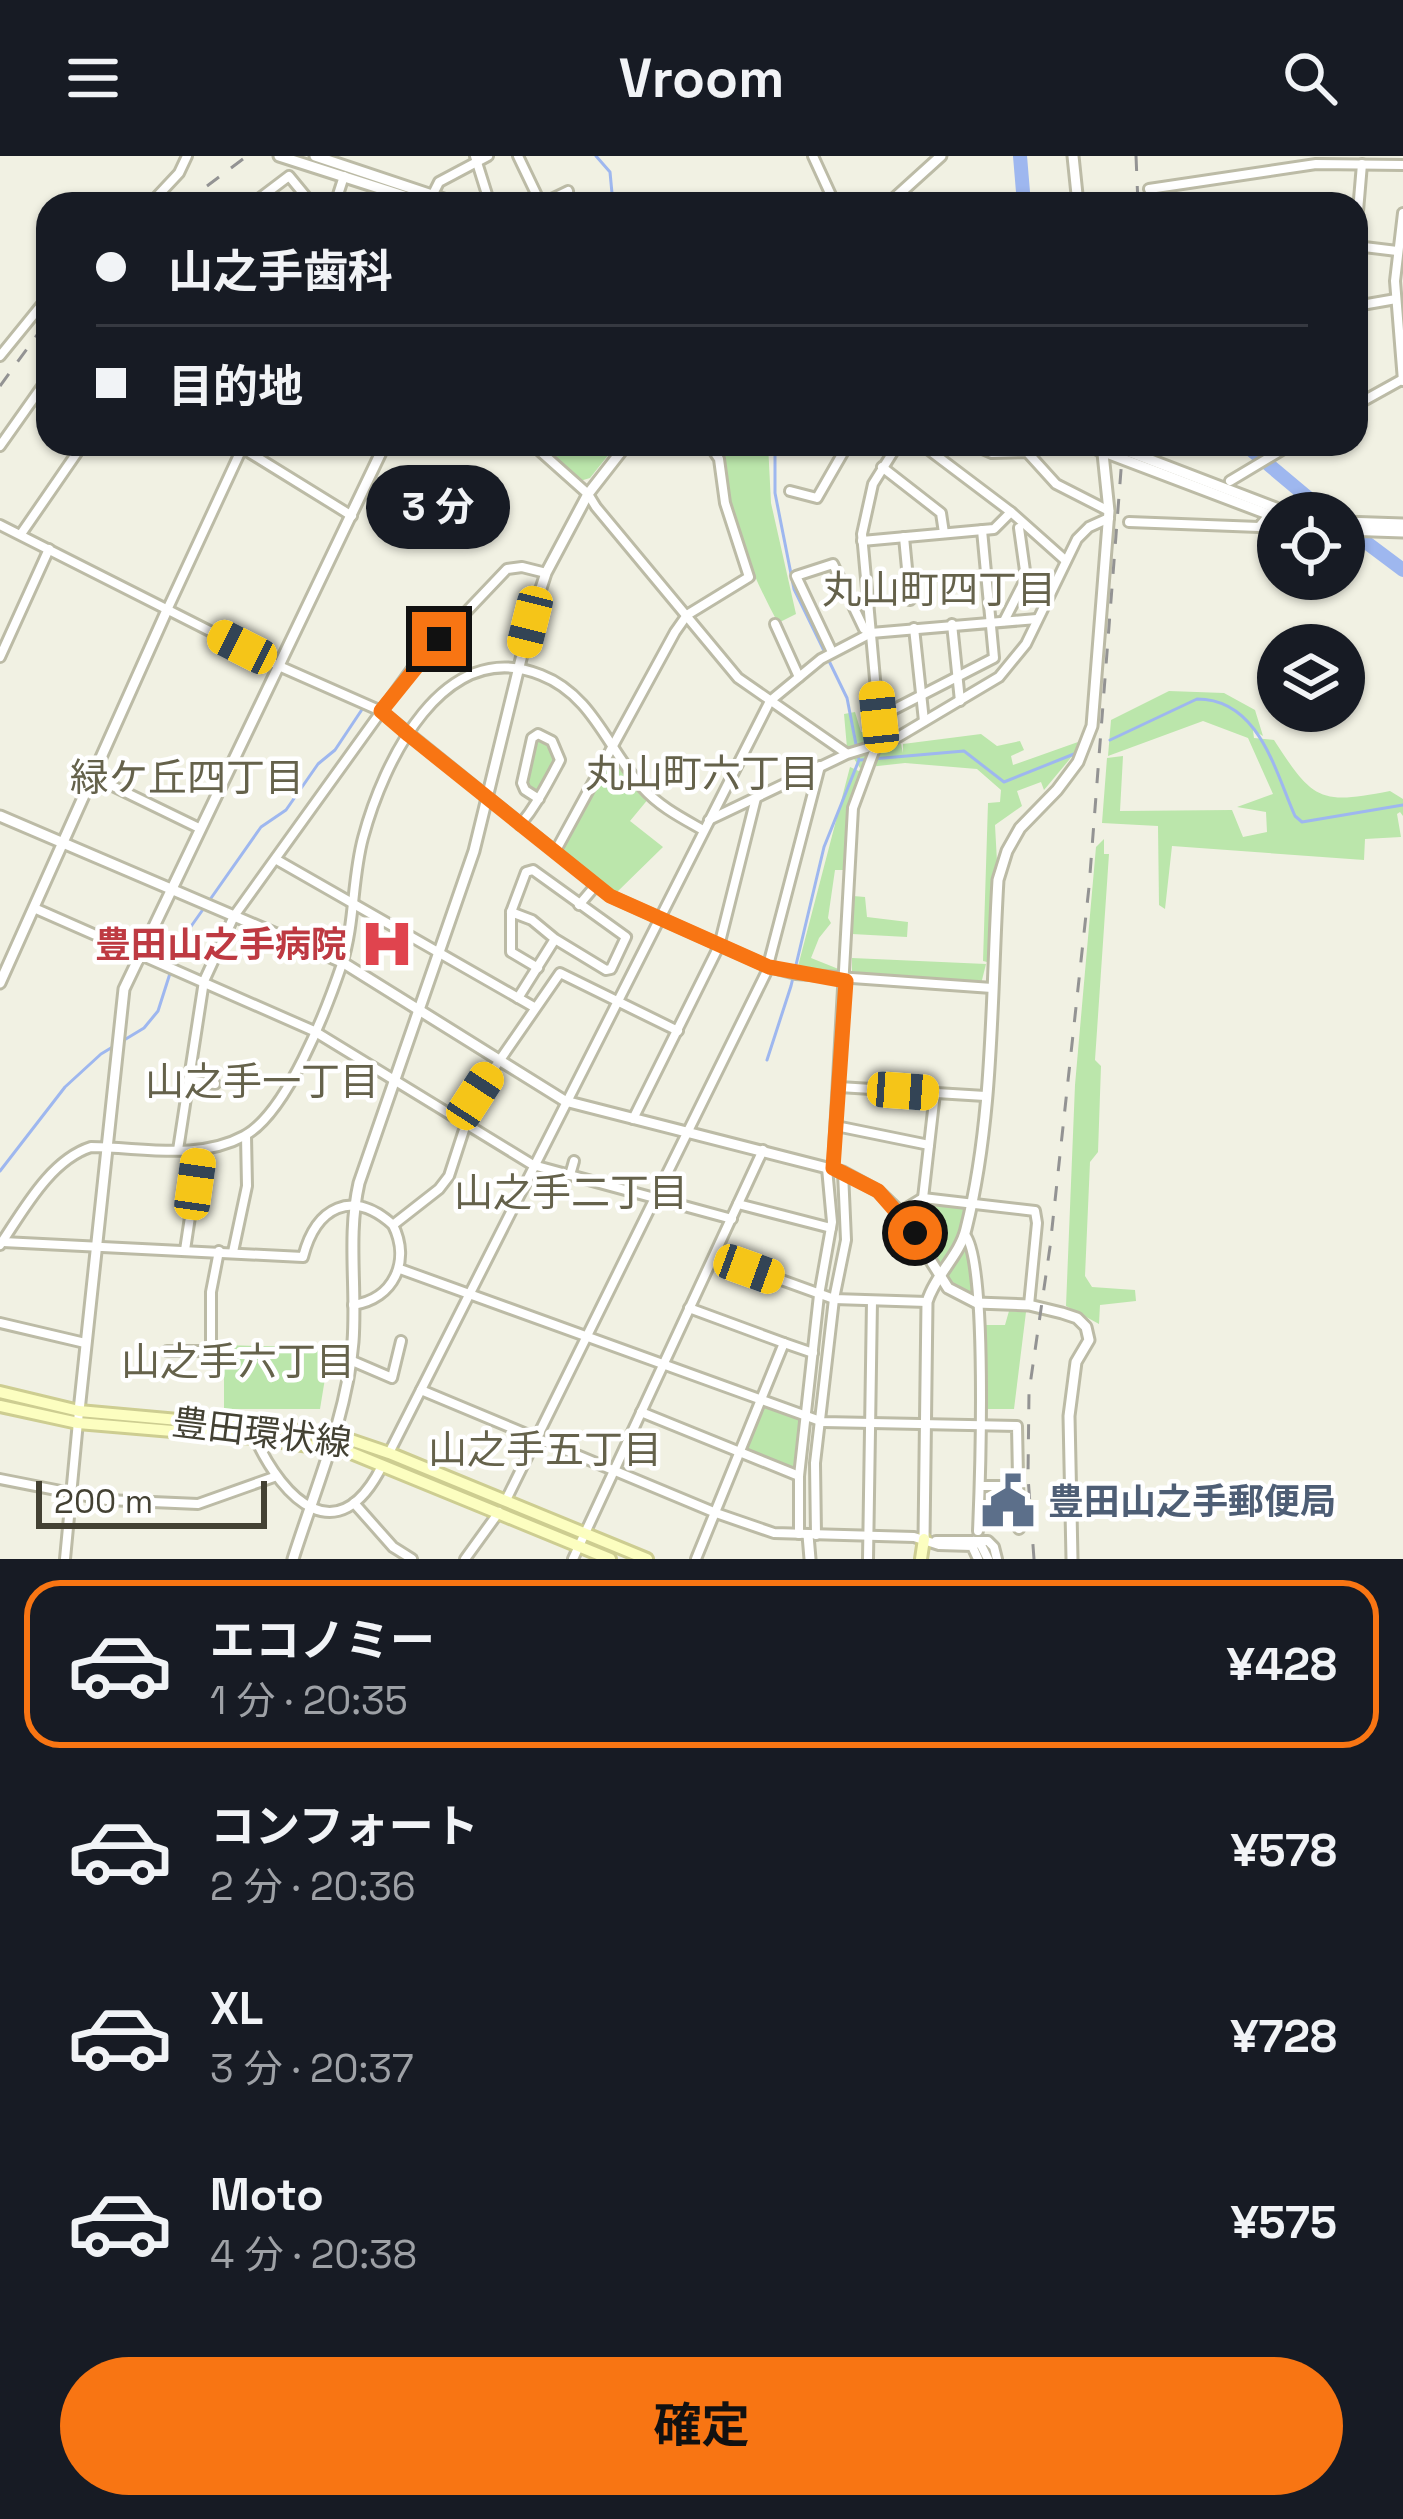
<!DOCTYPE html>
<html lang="ja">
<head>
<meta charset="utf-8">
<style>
	:root { --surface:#171b24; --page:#20242c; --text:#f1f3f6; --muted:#9ea1a6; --line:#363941; --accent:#f87513 }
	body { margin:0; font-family:"Space Grotesk","Noto Sans JP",sans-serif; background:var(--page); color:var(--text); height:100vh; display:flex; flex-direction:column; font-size:45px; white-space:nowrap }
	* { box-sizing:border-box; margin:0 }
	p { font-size:39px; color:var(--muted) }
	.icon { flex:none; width:66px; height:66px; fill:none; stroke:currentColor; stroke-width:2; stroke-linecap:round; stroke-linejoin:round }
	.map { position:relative; height:1403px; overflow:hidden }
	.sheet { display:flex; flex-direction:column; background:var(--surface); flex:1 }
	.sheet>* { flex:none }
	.hud { position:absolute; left:36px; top:36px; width:1332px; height:264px; border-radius:36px; box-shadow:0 3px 9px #0004; display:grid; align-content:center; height:264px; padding:0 60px; background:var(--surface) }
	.buttons { position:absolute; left:1257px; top:336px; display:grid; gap:24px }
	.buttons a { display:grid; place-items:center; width:108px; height:108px; border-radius:50%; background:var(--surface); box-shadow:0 3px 9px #0004; font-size:60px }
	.scale { position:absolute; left:36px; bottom:30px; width:231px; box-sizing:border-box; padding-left:12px; border:6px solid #434133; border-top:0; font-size:33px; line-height:42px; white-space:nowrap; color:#434133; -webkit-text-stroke:9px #fff; paint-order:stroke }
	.end { position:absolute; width:54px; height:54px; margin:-27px; border:15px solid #f87513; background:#111; box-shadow:0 0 0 6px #111 }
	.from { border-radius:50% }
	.bubble { position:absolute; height:84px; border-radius:42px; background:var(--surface); box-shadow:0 3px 9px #0004; font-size:39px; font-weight:700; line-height:84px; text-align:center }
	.car { position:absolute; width:36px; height:72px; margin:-36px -18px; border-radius:15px; box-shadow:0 0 9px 3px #0007; background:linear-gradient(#f5c518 24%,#345 0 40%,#f5c518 0 76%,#345 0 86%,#f5c518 0) }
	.hud b { display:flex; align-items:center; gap:42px; height:114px; font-size:45px }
	.hud b+b { border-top:3px solid var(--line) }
	.hud i { width:30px; height:30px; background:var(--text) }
	ul { padding:21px 0 0; list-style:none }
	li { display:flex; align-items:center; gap:36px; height:168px; margin:0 24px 18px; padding:0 36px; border:6px solid transparent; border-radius:36px }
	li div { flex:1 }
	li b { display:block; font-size:45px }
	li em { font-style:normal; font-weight:700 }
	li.current { border-color:var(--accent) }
	li>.icon { width:108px; height:108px; stroke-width:1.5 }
	.cta { display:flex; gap:24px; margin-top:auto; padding:24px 60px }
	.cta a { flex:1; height:138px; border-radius:72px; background:var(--accent); color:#111; font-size:48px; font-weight:700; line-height:138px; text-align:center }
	header { display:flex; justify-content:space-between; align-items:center; height:156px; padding:0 60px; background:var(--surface); font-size:54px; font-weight:700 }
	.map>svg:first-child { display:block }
	.green { fill:#bbe6ab }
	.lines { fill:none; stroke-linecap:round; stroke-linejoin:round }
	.stream { stroke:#9eb7ef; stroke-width:3 }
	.river { stroke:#9eb7ef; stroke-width:14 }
	.minor-casing { stroke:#bcbba6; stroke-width:14 }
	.tertiary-casing { stroke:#bcbba6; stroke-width:15 }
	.secondary-casing { stroke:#cdcd91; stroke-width:16 }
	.minor { stroke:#fff; stroke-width:8 }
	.tertiary { stroke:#fff; stroke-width:9 }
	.secondary { stroke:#fcfec0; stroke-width:10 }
	.rail { stroke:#939393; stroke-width:3; stroke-dasharray:15 15; stroke-linecap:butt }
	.route { stroke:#f87513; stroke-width:15 }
	.labels { text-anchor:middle; stroke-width:9; stroke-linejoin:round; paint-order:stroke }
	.health-label { font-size:36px; font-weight:bold; fill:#be3a42; stroke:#fff; text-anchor:end }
	.street-label { font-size:36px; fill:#434133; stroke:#fff }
	.service-label { font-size:36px; font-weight:bold; fill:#4e5e75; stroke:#fff; text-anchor:start }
	.neighbourhood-label { font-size:39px; fill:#65624b; stroke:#fff }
</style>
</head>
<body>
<header><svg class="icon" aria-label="menu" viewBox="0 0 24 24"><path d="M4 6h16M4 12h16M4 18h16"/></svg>Vroom<svg class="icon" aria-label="search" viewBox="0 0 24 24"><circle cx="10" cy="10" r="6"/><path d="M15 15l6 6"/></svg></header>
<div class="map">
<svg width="1403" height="1403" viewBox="0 0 1403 1403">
	<rect width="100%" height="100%" fill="#f1f1e3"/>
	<g class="green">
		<polygon points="559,288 617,288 590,322 580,325 551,300"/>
		<path d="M714,288H768L771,347L796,458L778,467C758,430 742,393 730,352C723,330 725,309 714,288Z"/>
		<path d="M1169,535L1224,537L1255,554L1263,580L1253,574L1254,582L1274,584C1313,644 1319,649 1390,635L1403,643V660L1400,656L1397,658L1401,681L1365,683L1364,704L1172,690L1165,753L1159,749L1158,670L1102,667L1107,602L1123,600L1120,655L1232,654L1243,681L1267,676L1266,656L1237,651L1273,638L1248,582L1203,565L1108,600L1111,564Z"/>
		<polygon points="855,556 861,576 875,576 882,590 901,588 903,597 903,588 981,578 997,590 1020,585 1024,594 1011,600 1013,609 1078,586 1074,598 1044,634 1041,626 1017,635 1022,650 995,669 997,706 987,806 983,805 988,647 1000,646 1001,634 977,613 905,607 860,612 847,592 844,558"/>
		<polygon points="543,583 556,603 541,633 533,635 527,631 536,587"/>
		<polygon points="615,600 649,642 630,665 663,691 615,738 562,697 561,691 610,601"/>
		<polygon points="850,611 861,616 852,646 845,714 835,714 828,762 831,767 819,782 811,802 841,814 840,821 797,814"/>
		<polygon points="1104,683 1104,698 1109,698 1095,904 1101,910 1098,996 1090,1006 1085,1120 1092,1131 1135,1134 1136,1145 1100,1149 1099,1168 1066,1150 1075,929 1096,691"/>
		<polygon points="853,740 865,741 867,761 908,766 907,781 852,778"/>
		<polygon points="852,802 986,808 981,828 852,820"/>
		<polygon points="923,1046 967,1052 963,1079 971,1090 974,1142 951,1130 905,1058"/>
		<polygon points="1009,1155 1026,1156 1014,1253 984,1253 980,1169 1005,1169"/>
		<polygon points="224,1189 330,1192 320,1253 224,1253"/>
		<polygon points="764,1246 806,1262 797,1317 743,1297"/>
	</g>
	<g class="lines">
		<g class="stream">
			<polyline points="596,0 610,16 613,48"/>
			<path d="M1110,584L1197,543C1259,543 1275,615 1295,660L1302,666L1403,649"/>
			<polyline points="861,604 964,595 1004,626 1074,598"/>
			<polyline points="209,745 261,671 286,654 318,608 335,594 363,552"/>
			<polyline points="767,904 791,830 824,691 859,604 847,542 794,433 775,337 775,288"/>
			<polyline points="0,1015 65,931 101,898 144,872 158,855 180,786 204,752"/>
		</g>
		<g class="river">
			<polyline points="1020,0 1024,48"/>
			<polyline points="1244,288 1318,350"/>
			<polyline points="1363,384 1403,414"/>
		</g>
		<defs>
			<g id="minor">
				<polyline points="475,0 490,48"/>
				<polyline points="518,0 541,48"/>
				<polyline points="813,0 835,48"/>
				<polyline points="1149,33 1316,8 1403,9"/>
				<polyline points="432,40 439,26 488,0"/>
				<polyline points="150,48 179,17 187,0"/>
				<polyline points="252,48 289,20 312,48"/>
				<polyline points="335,48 344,20"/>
				<polyline points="541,48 568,35"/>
				<polyline points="1403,57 1395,125 1403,225"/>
				<polyline points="1356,79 1362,8"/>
				<polyline points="1356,90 1397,95"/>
				<polyline points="1356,150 1396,143"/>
				<polyline points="0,200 48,141"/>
				<polyline points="1356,249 1403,223"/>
				<polyline points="532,288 588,338 596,351 738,522 846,597"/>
				<polyline points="921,288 1011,356 1065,404"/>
				<polyline points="971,288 992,297 1027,296 1056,328 1109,355"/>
				<polyline points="0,290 48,222"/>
				<polyline points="242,292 352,360"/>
				<polyline points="882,311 941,357 944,377"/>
				<polyline points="1230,325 1292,288"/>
				<polyline points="790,335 817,342 848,288"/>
				<polyline points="1129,366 1259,371 1268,360"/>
				<polyline points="0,369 279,510 381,555 610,740 769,811 796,818 992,832"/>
				<polyline points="21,378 83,288"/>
				<polyline points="904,381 910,444"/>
				<polyline points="862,385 994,373 1011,356"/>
				<polyline points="167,454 244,288"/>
				<polyline points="1004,465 1026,422 1019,372"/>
				<polyline points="775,468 799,521"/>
				<polyline points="952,468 960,545"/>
				<polyline points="914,472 924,565"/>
				<polyline points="832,496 796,420 833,408 864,473 870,476"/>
				<polyline points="0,501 49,393"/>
				<polyline points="879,561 994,502 982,374"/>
				<polyline points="92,620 199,672"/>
				<polyline points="709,664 847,598 893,584 999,521 1026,488 1077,383 1089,371 1109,362"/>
				<path d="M520,669C536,650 546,630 558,608L560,604L552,585L538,578L532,582L522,627L525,634L539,643"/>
				<polyline points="555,696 675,476 687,459 749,421 725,347 719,303 709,288"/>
				<polyline points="277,704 534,851"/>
				<polyline points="579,749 596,729"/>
				<polyline points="34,752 314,875 533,1009 732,1063"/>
				<polyline points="511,756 511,796 538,812"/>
				<polyline points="518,842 555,783 606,814 611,813 626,781 533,714 526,716 511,756 532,764 555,783"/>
				<polyline points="188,924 215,928"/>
				<polyline points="839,931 985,940"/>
				<polyline points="633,963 719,790 756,642"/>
				<polyline points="836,970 929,989"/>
				<polyline points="178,994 204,825 234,760 411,514 507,413 522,411 546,417"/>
				<polyline points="833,1013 853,652 880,579 862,378 873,328 898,288"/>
				<polyline points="570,1019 574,1005"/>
				<polyline points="923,1042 935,937"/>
				<polyline points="738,1048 831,1072"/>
				<polyline points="900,1056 923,1042 1035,1055 1037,1067 1029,1149"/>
				<polyline points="393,1069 439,1033 449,1020 475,940 560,817 678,875"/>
				<path d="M965,1079C988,1104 980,1329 978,1375"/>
				<path d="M3,1086L303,1101C316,1051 352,1032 393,1069C411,1105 394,1143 353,1149"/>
				<path d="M0,1089C23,1055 50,1004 91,991C141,991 198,1005 244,980C287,957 326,855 342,808C355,767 352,723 363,682C383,607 443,479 541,519C593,539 608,594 643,632C660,651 682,662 703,674"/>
				<polyline points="185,1094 200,995"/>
				<polyline points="233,1096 247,1030 246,980"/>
				<polyline points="715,1100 834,1143 927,1146"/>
				<polyline points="400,1113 823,1266 1017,1270 1019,1373"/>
				<polyline points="689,1152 784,1187"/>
				<polyline points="0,1167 85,1187"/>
				<polyline points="167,1195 211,1195 211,1136 219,1095"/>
				<polyline points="350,1204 392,1222 401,1185"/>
				<polyline points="421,1234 716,1357 774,1377 914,1381 939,1389 972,1390 978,1403"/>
				<polyline points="641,1256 799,1320"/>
				<path d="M255,1282C284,1345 338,1397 382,1310"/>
				<polyline points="389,1297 770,545 821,503 871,477 1037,463"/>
				<polyline points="0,1323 107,1344 198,1348 274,1321"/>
				<polyline points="980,1330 1017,1330"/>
				<polyline points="506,1344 766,817 820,610"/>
				<polyline points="354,1347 393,1391 412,1403"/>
				<polyline points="799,1378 799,1320 819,1139 832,1066 827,1012"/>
				<polyline points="816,1379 815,1307 834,1143 846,1084 843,1016"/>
				<polyline points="936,1385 988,1385 994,1391 997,1403"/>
				<polyline points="974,1385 981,1389 988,1403"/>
				<polyline points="65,1403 79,1255"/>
				<polyline points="465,1403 499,1356"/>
				<polyline points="573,1403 763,994"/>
				<polyline points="696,1403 784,1187 813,1197"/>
				<polyline points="868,1403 872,1145"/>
			</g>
			<g id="tertiary">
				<polyline points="279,0 429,48"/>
				<polyline points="315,0 459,48"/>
				<polyline points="1073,0 1078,48"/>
				<polyline points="888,48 941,0"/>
				<polyline points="1083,288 1278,362"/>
				<polyline points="1109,288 1289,357"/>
				<polyline points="1344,366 1403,368"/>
				<polyline points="1344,374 1403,376"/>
				<polyline points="0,660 342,806 565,945 843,1016 878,1035 900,1056 948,1132 977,1147 1029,1149 1062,1157 1077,1162 1086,1171 1089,1184 1076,1206 1069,1260 1072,1403"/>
				<polyline points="0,827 167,454"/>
				<polyline points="79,1255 124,833 385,288"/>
				<polyline points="808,1379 810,1403"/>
				<path d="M924,1383L927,1146C935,1119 960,1099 966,1073C994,961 991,839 998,724L1007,695L1020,672L1057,634L1078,606L1092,570L1109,355L1102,288"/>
				<path d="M293,1403C315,1333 347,1260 353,1186C357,1132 347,1080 359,1027L474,695L530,466L546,417L588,338L627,288"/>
			</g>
			<g id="secondary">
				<polyline points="0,1236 79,1255 333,1278 389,1297 647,1403"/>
				<polyline points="0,1250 78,1267 255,1282 349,1296 610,1403"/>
				<polyline points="921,1403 924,1383"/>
			</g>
		</defs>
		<use href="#minor" class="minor-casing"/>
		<use href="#tertiary" class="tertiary-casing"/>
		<use href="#secondary" class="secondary-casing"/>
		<use href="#minor" class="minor"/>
		<use href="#tertiary" class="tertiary"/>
		<use href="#secondary" class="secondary"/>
		<g class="rail">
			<polyline points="1136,0 1138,48"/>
			<polyline points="183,48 247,0"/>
			<polyline points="0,230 48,164"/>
			<polyline points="1034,1403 1028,1321 1029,1236 1050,1091 1089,731 1123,288"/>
		</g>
	</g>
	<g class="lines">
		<polyline class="route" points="439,483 381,555 409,579 610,740 769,811 846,825 833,1012 878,1035 915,1077"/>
	</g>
	<defs>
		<symbol id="hospital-bare" viewBox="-9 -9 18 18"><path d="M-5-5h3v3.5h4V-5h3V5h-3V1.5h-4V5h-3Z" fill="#e0444e" stroke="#fff" stroke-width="2.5" paint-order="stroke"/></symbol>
		<symbol id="civic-bare" viewBox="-9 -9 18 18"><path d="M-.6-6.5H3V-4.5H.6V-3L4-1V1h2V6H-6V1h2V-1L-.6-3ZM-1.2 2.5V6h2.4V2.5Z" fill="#5c6f8a" stroke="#fff" stroke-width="2.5" paint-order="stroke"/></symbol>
	</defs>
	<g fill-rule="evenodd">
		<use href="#hospital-bare" x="349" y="750" width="76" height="76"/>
		<use href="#civic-bare" x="970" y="1307" width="76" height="76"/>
	</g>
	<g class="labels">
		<g class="health-label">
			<text x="347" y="801">豊田山之手病院</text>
		</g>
		<g class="street-label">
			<text transform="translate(262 1276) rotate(7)" y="13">豊田環状線</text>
		</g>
		<g class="service-label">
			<text x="1048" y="1358">豊田山之手郵便局</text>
		</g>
		<g class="neighbourhood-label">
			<text x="939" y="447">丸山町四丁目</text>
			<text x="702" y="631">丸山町六丁目</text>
			<text x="187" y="635">緑ケ丘四丁目</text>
			<text x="262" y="939">山之手一丁目</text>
			<text x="571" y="1050">山之手二丁目</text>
			<text x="238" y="1219">山之手六丁目</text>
			<text x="545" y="1307">山之手五丁目</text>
		</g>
	</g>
</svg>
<div class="buttons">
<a><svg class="icon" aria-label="locate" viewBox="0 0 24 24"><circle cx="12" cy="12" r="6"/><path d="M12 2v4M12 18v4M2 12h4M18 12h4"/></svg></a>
<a><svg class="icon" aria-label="layers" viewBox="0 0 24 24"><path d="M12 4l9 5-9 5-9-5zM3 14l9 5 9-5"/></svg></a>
</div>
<div class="scale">200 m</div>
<i class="end from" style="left:915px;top:1077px"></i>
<i class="end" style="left:439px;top:483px"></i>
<div class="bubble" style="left:366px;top:309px;width:144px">3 分</div>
<i class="car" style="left:530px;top:466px;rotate:194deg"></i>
<i class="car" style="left:242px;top:491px;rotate:297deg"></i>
<i class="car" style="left:879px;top:561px;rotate:354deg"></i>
<i class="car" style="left:903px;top:935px;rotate:94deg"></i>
<i class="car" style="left:475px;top:940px;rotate:33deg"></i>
<i class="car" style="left:195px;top:1028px;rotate:8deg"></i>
<i class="car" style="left:749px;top:1113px;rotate:110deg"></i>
<div class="hud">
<b><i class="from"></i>山之手歯科</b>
<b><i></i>目的地</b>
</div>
</div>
<section class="sheet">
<ul>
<li class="current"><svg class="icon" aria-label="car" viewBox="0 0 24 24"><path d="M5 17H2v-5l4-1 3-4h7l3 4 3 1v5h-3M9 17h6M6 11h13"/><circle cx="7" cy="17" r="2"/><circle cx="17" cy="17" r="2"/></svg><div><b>エコノミー</b><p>1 分 · 20:35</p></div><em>¥428</em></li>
<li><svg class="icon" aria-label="car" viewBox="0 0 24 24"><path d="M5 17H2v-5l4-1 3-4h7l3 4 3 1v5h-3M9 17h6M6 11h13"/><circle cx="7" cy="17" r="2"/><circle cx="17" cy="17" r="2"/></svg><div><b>コンフォート</b><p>2 分 · 20:36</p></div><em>¥578</em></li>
<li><svg class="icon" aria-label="car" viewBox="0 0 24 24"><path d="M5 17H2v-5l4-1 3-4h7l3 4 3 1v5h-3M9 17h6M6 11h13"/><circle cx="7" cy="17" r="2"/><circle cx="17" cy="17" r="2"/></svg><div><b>XL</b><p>3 分 · 20:37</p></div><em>¥728</em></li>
<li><svg class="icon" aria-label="car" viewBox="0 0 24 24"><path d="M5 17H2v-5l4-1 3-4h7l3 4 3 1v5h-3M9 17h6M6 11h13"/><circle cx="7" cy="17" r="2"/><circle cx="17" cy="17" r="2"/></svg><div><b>Moto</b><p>4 分 · 20:38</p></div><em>¥575</em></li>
</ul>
<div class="cta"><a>確定</a></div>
</section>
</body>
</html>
